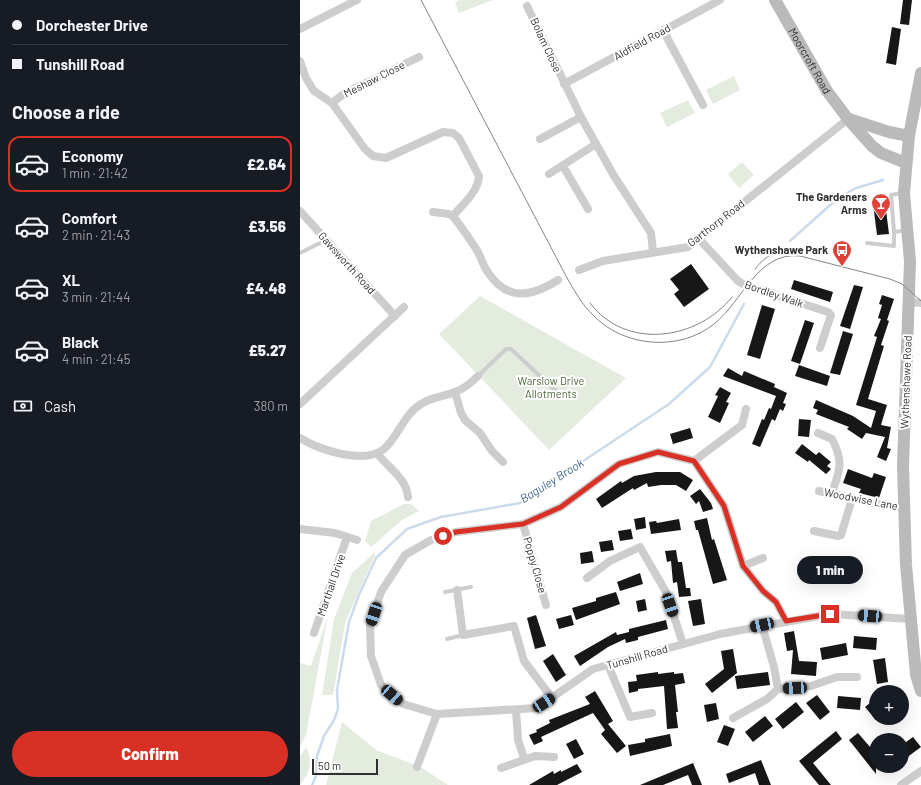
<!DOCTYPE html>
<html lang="en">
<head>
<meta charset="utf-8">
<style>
	:root { --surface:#171b24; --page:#20242c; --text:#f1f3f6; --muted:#9ea1a6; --line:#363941; --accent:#d93025 }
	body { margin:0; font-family:Barlow,sans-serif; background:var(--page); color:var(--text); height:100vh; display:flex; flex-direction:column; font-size:15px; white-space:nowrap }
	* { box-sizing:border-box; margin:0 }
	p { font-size:13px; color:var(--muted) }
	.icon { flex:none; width:22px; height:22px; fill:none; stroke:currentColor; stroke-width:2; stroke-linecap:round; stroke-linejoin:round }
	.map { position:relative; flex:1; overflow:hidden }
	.drawer { display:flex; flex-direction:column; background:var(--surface); width:300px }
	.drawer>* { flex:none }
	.banner { display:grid; align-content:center; height:88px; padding:0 12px; background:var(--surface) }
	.controls { position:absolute; left:569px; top:685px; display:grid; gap:8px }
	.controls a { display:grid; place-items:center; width:40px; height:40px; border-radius:50%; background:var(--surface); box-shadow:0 4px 16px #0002; font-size:20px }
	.scale { position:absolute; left:12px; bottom:10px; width:66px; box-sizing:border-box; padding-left:4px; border:2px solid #303030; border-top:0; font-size:11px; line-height:14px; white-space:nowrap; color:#303030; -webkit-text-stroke:3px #fff; paint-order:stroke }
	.end { position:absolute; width:18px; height:18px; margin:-9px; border:5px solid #d93025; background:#fff; box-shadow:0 0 0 2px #fff }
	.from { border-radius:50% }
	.bubble { position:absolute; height:28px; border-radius:14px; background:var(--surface); box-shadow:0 4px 16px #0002; font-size:13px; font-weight:800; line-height:28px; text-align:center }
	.car { position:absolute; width:12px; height:24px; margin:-12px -6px; border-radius:5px; box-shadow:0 0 3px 1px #0007; background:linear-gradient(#222 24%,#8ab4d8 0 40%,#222 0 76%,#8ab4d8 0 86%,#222 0) }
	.banner b { display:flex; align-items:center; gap:14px; height:38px; font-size:15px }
	.banner b+b { border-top:1px solid var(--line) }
	.banner i { width:10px; height:10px; background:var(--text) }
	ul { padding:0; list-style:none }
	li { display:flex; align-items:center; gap:12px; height:56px; margin:0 8px 6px; padding:0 4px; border:2px solid transparent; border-radius:12px }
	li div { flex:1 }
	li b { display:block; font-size:15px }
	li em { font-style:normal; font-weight:800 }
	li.on { border-color:var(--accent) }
	li>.icon { width:36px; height:36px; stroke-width:1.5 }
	h2 { padding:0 12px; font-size:18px; line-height:48px }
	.pay { display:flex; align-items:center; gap:10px; height:44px; padding:0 12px; font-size:15px }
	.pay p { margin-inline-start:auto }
	.cta { display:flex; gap:8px; margin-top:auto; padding:8px 12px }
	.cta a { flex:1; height:46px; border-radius:24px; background:var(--accent); color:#fff; font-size:16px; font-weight:800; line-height:46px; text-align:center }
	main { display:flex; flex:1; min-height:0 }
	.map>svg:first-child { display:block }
	.green { fill:#e4ecdf }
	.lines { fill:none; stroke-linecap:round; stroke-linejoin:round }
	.stream { stroke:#ccdbeb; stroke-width:2.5 }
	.building { fill:#171717 }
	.lane { stroke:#cdcdcd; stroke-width:4 }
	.street { stroke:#cdcdcd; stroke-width:8 }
	.secondary { stroke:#bababa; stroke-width:12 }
	.tram { stroke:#858585; stroke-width:1 }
	.route { stroke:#d93025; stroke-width:5 }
	.labels { text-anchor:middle; stroke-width:4; stroke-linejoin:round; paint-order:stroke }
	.street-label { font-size:11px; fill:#303030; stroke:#fff }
	.poi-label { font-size:11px; font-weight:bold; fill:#303030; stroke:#fff; text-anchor:end }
	.park-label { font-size:11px; fill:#4e6b3e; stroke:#fff }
	.water-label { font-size:12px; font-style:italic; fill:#406790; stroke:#fff }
</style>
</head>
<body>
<main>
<section class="drawer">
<div class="banner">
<b><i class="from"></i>Dorchester Drive</b>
<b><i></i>Tunshill Road</b>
</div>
<h2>Choose a ride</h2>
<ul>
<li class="on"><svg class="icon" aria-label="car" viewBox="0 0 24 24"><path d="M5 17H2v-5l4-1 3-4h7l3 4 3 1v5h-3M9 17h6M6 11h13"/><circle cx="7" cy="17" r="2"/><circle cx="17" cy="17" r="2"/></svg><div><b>Economy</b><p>1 min · 21:42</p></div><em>£2.64</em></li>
<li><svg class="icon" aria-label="car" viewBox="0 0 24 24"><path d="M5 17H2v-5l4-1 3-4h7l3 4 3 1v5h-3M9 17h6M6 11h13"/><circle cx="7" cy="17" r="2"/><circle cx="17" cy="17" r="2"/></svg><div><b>Comfort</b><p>2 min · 21:43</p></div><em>£3.56</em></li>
<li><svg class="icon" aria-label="car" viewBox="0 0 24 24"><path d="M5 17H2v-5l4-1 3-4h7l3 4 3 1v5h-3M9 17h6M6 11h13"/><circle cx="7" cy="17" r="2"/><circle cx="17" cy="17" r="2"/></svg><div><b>XL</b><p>3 min · 21:44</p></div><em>£4.48</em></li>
<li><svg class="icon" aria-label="car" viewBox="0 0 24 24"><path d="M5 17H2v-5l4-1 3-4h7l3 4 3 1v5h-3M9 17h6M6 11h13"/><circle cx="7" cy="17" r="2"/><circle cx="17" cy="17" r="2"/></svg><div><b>Black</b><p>4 min · 21:45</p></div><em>£5.27</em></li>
</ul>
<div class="pay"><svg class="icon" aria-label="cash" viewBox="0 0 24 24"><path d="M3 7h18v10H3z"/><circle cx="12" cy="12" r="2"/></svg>Cash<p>380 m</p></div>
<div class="cta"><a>Confirm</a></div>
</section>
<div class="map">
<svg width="621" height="785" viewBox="0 0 621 785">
	<rect width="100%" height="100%" fill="#fff"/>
	<g class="green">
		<polygon points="160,0 193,0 159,13 155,2"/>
		<polygon points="434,76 440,90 413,104 406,90"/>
		<polygon points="388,100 395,113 367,127 360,113"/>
		<polygon points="442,162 454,175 439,188 428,174"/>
		<polygon points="180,296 326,378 249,450 139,334"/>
		<polygon points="104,504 111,504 119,511 102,520 71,547 65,541 71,521"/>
		<polygon points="74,553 75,555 45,623 33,695 22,695 34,619 52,573"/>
		<polygon points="28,616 6,735 0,747 0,663 11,666"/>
		<polygon points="42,722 76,750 121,767 148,785 26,785"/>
		<path d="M6,747C13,761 10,773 0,785V756Z"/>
	</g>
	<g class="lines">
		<g class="stream">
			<polyline points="490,241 538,198 556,188 583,180"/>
			<polyline points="12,785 16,776 17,756 24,736 34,720 38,709 37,690 49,622 59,595 76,558 107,529 141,517 220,503 369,404 410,367 444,304"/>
		</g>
	</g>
	<g class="building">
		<polygon points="603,0 612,0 609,25 600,24"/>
		<polygon points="592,27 601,29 596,65 586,63"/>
		<polygon points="585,202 589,234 577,235 573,204"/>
		<polygon points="391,264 409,289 384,307 374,294 379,290 370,279"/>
		<polygon points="494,280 533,292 530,302 491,289"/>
		<polygon points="554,285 563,287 550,329 540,326"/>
		<polygon points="582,295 594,299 587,320 589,321 581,345 584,346 568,399 587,405 581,425 591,427 587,448 591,449 586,461 577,457 585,437 566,433 562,439 547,429 549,427 516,414 518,410 513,408 516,400 553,416 571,428 576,411 556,405 577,337 574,336 581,319 578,318 582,305 579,304"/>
		<polygon points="462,305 475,309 460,359 447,355"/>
		<polygon points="505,320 514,323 500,364 491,361"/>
		<polygon points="543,331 553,334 540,375 530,373"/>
		<polygon points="499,365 530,376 527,386 495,376"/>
		<polygon points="428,368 442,376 444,371 475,384 474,387 487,393 483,403 486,404 483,411 480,409 475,421 472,419 460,447 452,444 462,419 464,420 469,408 471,409 476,396 423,376"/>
		<polygon points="420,387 431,393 426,402 429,403 420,423 408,417 418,396 415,395"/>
		<polygon points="499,419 511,420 509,437 498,436"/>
		<polygon points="390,428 393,438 373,444 370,434"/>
		<polygon points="502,444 516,455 519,452 531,462 527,466 531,469 526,474 509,460 508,462 495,453"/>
		<polygon points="548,469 572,478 574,473 586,477 579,498 559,493 561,489 543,483"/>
		<polygon points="356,472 380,472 393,480 386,491 376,485 361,485 348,487 347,483 334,490 333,488 302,508 296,499 321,481 322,483 334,476"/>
		<polygon points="400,489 411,503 413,509 403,512 399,501 396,504 390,496"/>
		<polygon points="345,517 346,528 336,530 334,519"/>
		<polygon points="407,518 412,540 414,539 427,580 413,584 398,530 396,530 394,521"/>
		<polygon points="379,519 381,530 351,534 349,522 356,521 357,523"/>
		<polygon points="331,529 333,539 320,541 318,531"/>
		<polygon points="312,540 314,550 301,552 299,542"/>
		<polygon points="376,550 378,562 382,562 386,588 390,588 391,596 379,597 377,582 373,583 371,561 367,562 365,551"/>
		<polygon points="292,551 294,562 281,564 280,553"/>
		<polygon points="340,573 343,584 320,591 317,582"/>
		<polygon points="316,592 320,604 276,620 272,608 296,601 296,598"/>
		<polygon points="345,599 347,610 338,612 336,601"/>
		<polygon points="401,599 405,624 393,626 388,601"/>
		<polygon points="236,615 246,646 235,649 227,618"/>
		<polygon points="271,615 274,625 259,629 256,619"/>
		<polygon points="366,620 368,629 338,637 338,640 326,643 325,639 308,647 280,666 274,656 316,632 317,635 329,632 329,629"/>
		<polygon points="494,631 499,661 517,662 516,676 491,674 493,650 487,651 484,633"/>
		<polygon points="554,636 577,638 576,650 553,648"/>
		<polygon points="546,643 548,655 522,660 520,648"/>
		<polygon points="433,649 437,673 412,693 405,684 424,669 421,651"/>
		<polygon points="253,654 266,675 256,682 243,661"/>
		<polygon points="585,658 588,682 577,684 573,660"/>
		<polygon points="358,672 358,674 374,672 374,674 383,673 385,683 375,685 378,712 376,712 378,728 367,729 364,686 338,689 338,691 329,693 328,682 337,681 336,675"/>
		<polygon points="468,672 470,685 437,689 435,676"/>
		<polygon points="295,691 313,721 308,724 326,746 317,753 301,734 305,730 293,713 241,737 243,741 234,745 229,735 237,732 236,730 250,723 249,720 290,704 285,697"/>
		<polygon points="517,695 530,712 520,720 506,703"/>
		<polygon points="538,696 561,698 560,710 537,708"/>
		<polygon points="576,698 576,720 565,707"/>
		<polygon points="496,702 504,712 483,729 475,719"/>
		<polygon points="416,703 419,719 407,722 404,705"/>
		<polygon points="465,716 473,726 453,742 445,732"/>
		<polygon points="424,725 435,729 428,746 417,742"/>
		<polygon points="536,731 542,739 513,763 531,785 519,785 499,761"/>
		<polygon points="558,733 576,754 576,774 549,740"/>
		<polygon points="370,734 372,746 330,756 328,745 345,742 345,739"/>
		<polygon points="613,737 621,747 602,761 602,745"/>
		<polygon points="276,739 284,754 274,759 266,744"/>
		<polygon points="461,760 471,785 459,785 455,773 429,783 426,774"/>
		<polygon points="393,763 402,785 392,785 388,775 363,785 340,785"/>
		<polygon points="277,764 282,772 257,785 229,785 253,771 254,774 261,770 261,772"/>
	</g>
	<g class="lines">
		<g class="lane">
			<polyline points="594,232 591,195 602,193"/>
			<polyline points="567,243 594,246 594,232 607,230"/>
			<polyline points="0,253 26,240"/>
			<polyline points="178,376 206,349 211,349 261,396"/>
			<polyline points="145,592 171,587"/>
			<polyline points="147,639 163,635"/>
		</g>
		<g class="street">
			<polyline points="227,6 281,117 314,176 351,233 353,252"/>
			<polyline points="0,29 57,0"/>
			<polyline points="363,30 403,105"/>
			<path d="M0,61L6,78L14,91L32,103L65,149L73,156L86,158L143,132L153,133L159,138L179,176C178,192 163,204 153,216C162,228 170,239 178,252C181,258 183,265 187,271C207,302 231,297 258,280"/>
			<polyline points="264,84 420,0"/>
			<polyline points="32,103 45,93 119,57"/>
			<polyline points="240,139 281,117"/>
			<polyline points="263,166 288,209"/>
			<polyline points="249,174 296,144"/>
			<polyline points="0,211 95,316"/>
			<polyline points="133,212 149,214 153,216"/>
			<polyline points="399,239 438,281 443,284 528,312 531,315 520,348"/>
			<polyline points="279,270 303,261 388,247 548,119"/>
			<polyline points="609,302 621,303"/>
			<polyline points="155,392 161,413 165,420 180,433 192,451 203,462"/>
			<polyline points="0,404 104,307"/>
			<path d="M518,433L532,439C544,462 540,469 532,493"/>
			<path d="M0,438C20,450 64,465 84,449C99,436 103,415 121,404C131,397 143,397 155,392C164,389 171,383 178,376"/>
			<path d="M77,453C88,468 106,477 108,497"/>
			<polyline points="394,461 442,425 446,409"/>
			<polyline points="519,491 588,506 604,507"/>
			<polyline points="223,524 246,605"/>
			<polyline points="0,529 35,533 57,540"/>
			<polyline points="514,531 538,536 541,535 552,499"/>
			<polyline points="443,566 463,558"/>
			<polyline points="287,578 310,561 340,547 366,592 383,644"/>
			<polyline points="157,590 163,635 214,626 224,661 252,698"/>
			<polyline points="486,621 476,602 463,591 443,566 424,506 394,461 358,452 319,464 261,507 223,524 156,532 131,540 105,555 81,592 70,625 71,656 81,685 103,704 137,714 237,708 293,669 420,634 530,614 611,619"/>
			<polyline points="462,625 474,667 478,689"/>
			<polyline points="14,633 47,537"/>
			<polyline points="308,665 330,717 352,713"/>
			<polyline points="216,710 218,740 224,758"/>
			<polyline points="433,718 467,699 478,689 511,686 537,677 557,677"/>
			<polyline points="117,767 137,714"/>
			<polyline points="201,768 235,756 254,757"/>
			<polyline points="601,785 621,771"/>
		</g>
		<g class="secondary">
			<path id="s1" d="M475,0L527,91L548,119L572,146L581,153L606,163"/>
			<polyline points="621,73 609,136 604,193 610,261 603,466 606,565 616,675 621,691"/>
			<polyline points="549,119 589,132 609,136"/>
		</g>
		<g class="tram">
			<path d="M121,0L266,276C274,290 282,305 294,316C324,347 379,352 414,324C442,302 458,251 500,256L590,279L602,284L621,301"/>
			<path d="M455,269C466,255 480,247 498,251"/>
			<path d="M290,303C326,351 398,340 432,297"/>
		</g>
	</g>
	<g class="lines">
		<polyline class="route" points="143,536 156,532 223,524 261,507 319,464 358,452 394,461 424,506 443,566 463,591 476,602 486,621 530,614"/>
	</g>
	<defs>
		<symbol id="bar-pin" viewBox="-11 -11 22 30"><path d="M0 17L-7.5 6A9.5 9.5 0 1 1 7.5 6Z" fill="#e04139" stroke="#fff"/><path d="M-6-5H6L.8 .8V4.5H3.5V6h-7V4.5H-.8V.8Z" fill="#fff"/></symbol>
		<symbol id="bus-pin" viewBox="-11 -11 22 30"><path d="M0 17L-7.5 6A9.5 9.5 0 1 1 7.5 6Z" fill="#e04139" stroke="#fff"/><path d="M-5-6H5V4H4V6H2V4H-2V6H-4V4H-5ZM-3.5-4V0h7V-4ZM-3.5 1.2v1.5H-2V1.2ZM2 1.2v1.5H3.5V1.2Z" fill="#fff"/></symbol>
	</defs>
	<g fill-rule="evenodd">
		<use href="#bar-pin" x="570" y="192" width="22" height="30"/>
		<use href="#bus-pin" x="531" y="239" width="22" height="30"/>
	</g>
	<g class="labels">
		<g class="street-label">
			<text transform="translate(342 42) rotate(-29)" y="4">Aldfield Road</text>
			<text transform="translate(246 45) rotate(65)" y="4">Bolam Close</text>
			<text dy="4" stroke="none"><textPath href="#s1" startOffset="70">Moorcroft Road</textPath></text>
			<text transform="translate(74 79) rotate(-27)" y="4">Meshaw Close</text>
			<text transform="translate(416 223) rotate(-38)" y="4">Garthorp Road</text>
			<text transform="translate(47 263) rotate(48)" y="4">Gawsworth Road</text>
			<text transform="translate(474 294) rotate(19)" y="4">Bordley Walk</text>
			<text transform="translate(606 382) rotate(-88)" y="4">Wythenshawe Road</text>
			<text transform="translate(561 499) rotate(11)" y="4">Woodwise Lane</text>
			<text transform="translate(235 565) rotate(74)" y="4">Poppy Close</text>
			<text transform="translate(31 585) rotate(-71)" y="4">Marthall Drive</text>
			<text transform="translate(337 657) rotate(-16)" y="4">Tunshill Road</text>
		</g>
		<g class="poi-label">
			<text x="567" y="201">The Gardeners<tspan x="567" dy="13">Arms</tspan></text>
			<text x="528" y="254">Wythenshawe Park</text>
		</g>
		<g class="park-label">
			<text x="251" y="385">Warslow Drive<tspan x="251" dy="13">Allotments</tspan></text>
		</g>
		<g class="water-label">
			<text transform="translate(252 481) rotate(-32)" y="4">Baguley Brook</text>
		</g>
	</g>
</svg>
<div class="controls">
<a>+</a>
<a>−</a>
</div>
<div class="scale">50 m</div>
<i class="end from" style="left:143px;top:536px"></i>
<i class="end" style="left:530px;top:614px"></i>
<div class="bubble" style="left:497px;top:556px;width:66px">1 min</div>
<i class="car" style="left:370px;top:605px;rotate:161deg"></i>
<i class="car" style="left:74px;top:614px;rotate:198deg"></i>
<i class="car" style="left:570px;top:616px;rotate:274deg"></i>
<i class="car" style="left:462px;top:625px;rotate:258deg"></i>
<i class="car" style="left:495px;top:688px;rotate:267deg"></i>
<i class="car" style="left:92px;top:695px;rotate:131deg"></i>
<i class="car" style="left:244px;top:703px;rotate:57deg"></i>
</div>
</main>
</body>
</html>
